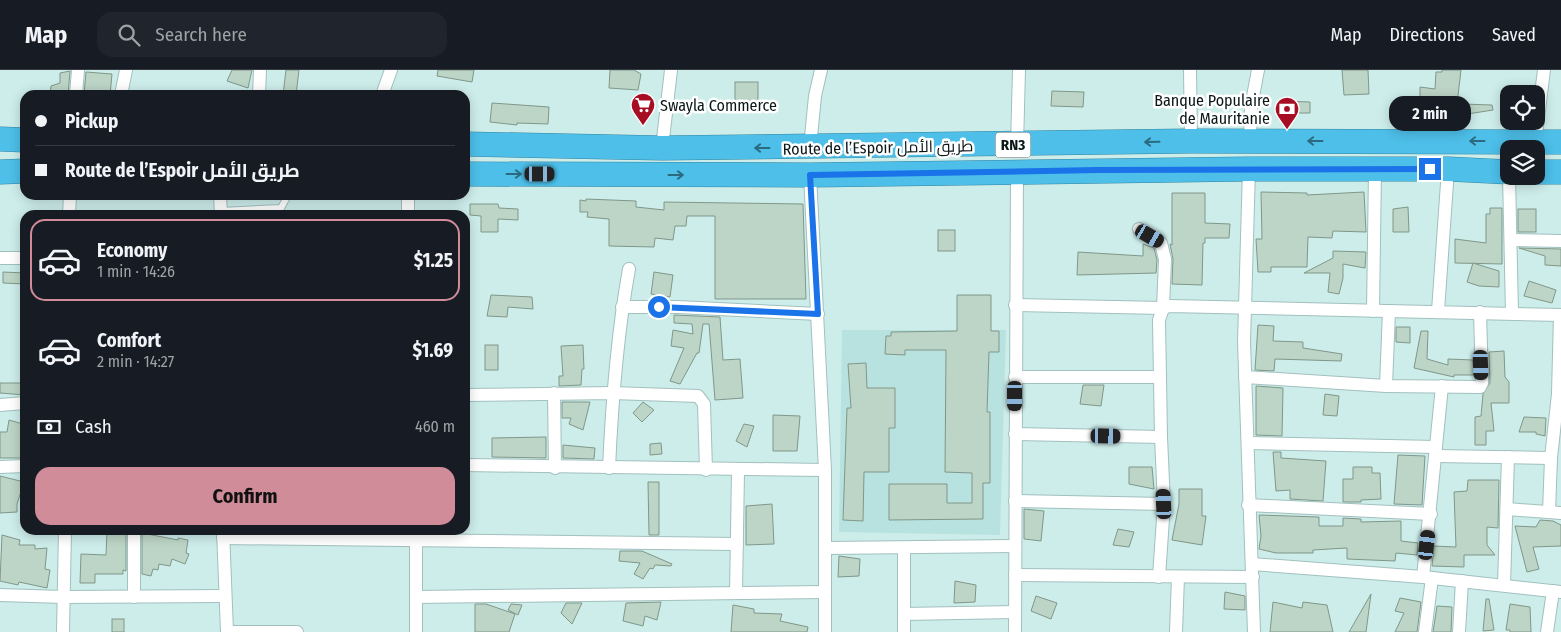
<!DOCTYPE html>
<html lang="en">
<head>
<meta charset="utf-8">
<style>
	:root { --surface:#171b24; --page:#20242c; --text:#f1f3f6; --muted:#9ea1a6; --line:#363941; --accent:#d08c98 }
	body { margin:0; font-family:"Fira Sans Condensed",Cairo,sans-serif; background:var(--page); color:var(--text); height:100vh; display:flex; flex-direction:column; font-size:19px; white-space:nowrap }
	* { box-sizing:border-box; margin:0 }
	p { font-size:16px; color:var(--muted) }
	.icon { flex:none; width:28px; height:28px; fill:none; stroke:currentColor; stroke-width:2; stroke-linecap:round; stroke-linejoin:round }
	.map { position:relative; flex:1; overflow:hidden }
	.drawer { position:absolute; left:20px; top:140px; width:450px; height:325px; display:flex; flex-direction:column; background:var(--surface); border-radius:15px; box-shadow:0 2px 12px #0003 }
	.drawer>* { flex:none }
	.banner { position:absolute; left:20px; top:20px; width:450px; height:110px; border-radius:15px; box-shadow:0 2px 12px #0003; display:grid; align-content:center; height:110px; padding:0 15px; background:var(--surface) }
	.buttons { position:absolute; left:1500px; top:15px; display:grid; gap:10px }
	.buttons a { display:grid; place-items:center; width:45px; height:45px; border-radius:10px; background:var(--surface); box-shadow:0 2px 12px #0003; font-size:25px }
	.end { position:absolute; width:22px; height:22px; margin:-11px; border:6px solid #1a73e8; background:#fff; box-shadow:0 0 0 2px #fff }
	.from { border-radius:50% }
	.bubble { position:absolute; height:35px; border-radius:15px; background:var(--surface); box-shadow:0 2px 12px #0003; font-size:16px; font-weight:700; line-height:35px; text-align:center }
	.car { position:absolute; width:15px; height:30px; margin:-15px -8px; border-radius:6px; box-shadow:0 0 4px 1px #0007; background:linear-gradient(#222 24%,#8ab4d8 0 40%,#222 0 76%,#8ab4d8 0 86%,#222 0) }
	.banner b { display:flex; align-items:center; gap:18px; height:48px; font-size:19px }
	.banner b+b { border-top:1px solid var(--line) }
	.banner i { width:12px; height:12px; background:var(--text) }
	ul { padding:9px 0 0; list-style:none }
	li { display:flex; align-items:center; gap:15px; height:82px; margin:0 10px 8px; padding:0 5px; border:2px solid transparent; border-radius:15px }
	li div { flex:1 }
	li b { display:block; font-size:19px }
	li em { font-style:normal; font-weight:700 }
	li.selected { border-color:var(--accent) }
	li>.icon { width:45px; height:45px; stroke-width:1.5 }
	.pay { display:flex; align-items:center; gap:12px; height:55px; padding:0 15px; font-size:19px }
	.pay p { margin-inline-start:auto }
	.primary-button { display:flex; gap:10px; margin-top:auto; padding:10px 15px }
	.primary-button a { flex:1; height:58px; border-radius:15px; background:var(--accent); color:#111; font-size:20px; font-weight:700; line-height:58px; text-align:center }
	header { display:flex; align-items:center; gap:30px; box-sizing:border-box; height:70px; padding:0 25px; background:var(--surface); border-bottom:1px solid var(--line) }
	header strong { font-size:24px }
	nav { display:flex; gap:28px; margin-inline-start:auto; font-size:18px }
	.search { width:350px; height:45px; background:var(--page); display:flex; align-items:center; gap:12px; box-sizing:border-box; padding:0 18px; border-radius:15px; color:var(--muted); font-size:19px }
	.map>svg:first-child { display:block }
	.built { fill:#b8e2e0 }
	.building { fill:#bcd5c6; stroke:#809789 }
	.lines { fill:none; stroke-linecap:round; stroke-linejoin:round }
	.lane-casing { stroke:#a1c0be; stroke-width:8 }
	.street-casing { stroke:#a1c0be; stroke-width:14 }
	.highway-casing { stroke:#36849f; stroke-width:25 }
	.lane { stroke:#fff; stroke-width:6 }
	.street { stroke:#fff; stroke-width:12 }
	.highway { stroke:#4dbfe9; stroke-width:24 }
	.oneway { stroke:#2c6a80 }
	.route { stroke:#1a73e8; stroke-width:6 }
	.labels { text-anchor:middle; stroke-width:5; stroke-linejoin:round; paint-order:stroke }
	.shield { fill:#fff; stroke:#545c5c; stroke-width:1 }
	.shield-label { font-size:15px; font-weight:bold; fill:#0b1616 }
	.poi-label { font-size:16px; fill:#0b1616; stroke:#fff; text-anchor:end }
	.street-label { font-size:16px; fill:#0b1616; stroke:#fff }
</style>
</head>
<body>
<header>
<strong>Map</strong>
<div class="search"><svg class="icon" aria-label="search" viewBox="0 0 24 24"><circle cx="10" cy="10" r="6"/><path d="M15 15l6 6"/></svg>Search here</div>
<nav><a>Map</a><a>Directions</a><a>Saved</a></nav>
</header>
<div class="map">
<svg width="1561" height="562" viewBox="0 0 1561 562">
	<rect width="100%" height="100%" fill="#cdedeb"/>
	<polygon class="built" points="842,260 1006,260 1000,465 839,462"/>
	<g class="building">
		<polygon points="232,0 252,0 248,18 227,11"/>
		<polygon points="286,0 299,0 296,25 283,25"/>
		<polygon points="438,0 474,0 472,12 437,6"/>
		<polygon points="610,0 634,0 641,4 638,20 609,18"/>
		<polygon points="1342,0 1368,0 1369,24 1344,25"/>
		<polygon points="1442,0 1461,0 1456,43 1437,43 1438,30 1420,29 1420,17 1435,19 1436,2 1442,2"/>
		<polygon points="70,1 68,25 50,25 51,16 60,13 60,3"/>
		<polygon points="86,2 112,4 110,25 84,25"/>
		<rect x="735" y="12" width="23" height="23"/>
		<polygon points="1052,21 1084,22 1083,37 1051,36"/>
		<polygon points="1282,31 1310,32 1310,43 1281,43"/>
		<polygon points="492,33 549,37 548,54 517,53 517,55 490,52"/>
		<polygon points="1462,34 1492,35 1493,40 1461,45"/>
		<polygon points="1261,122 1307,123 1307,125 1364,122 1366,162 1333,161 1332,168 1308,167 1307,197 1271,197 1271,202 1258,202 1256,169 1262,169"/>
		<polygon points="1172,123 1205,123 1205,153 1230,154 1229,168 1205,168 1205,173 1203,173 1202,215 1172,214 1173,189 1170,174 1172,175"/>
		<polygon points="586,129 636,131 636,137 664,140 664,132 803,134 806,229 715,229 715,146 687,146 686,156 675,156 673,170 655,168 654,177 609,176 609,149 587,147 588,142 580,142 580,130 586,131"/>
		<polygon points="470,134 498,134 499,138 518,139 518,150 498,149 498,162 481,162 481,146 470,145"/>
		<polygon points="1408,137 1409,162 1393,162 1393,139"/>
		<polygon points="1490,138 1502,138 1502,194 1455,193 1455,169 1486,173 1486,144 1490,144"/>
		<rect x="1518" y="139" width="18" height="23"/>
		<rect x="938" y="160" width="17" height="21"/>
		<polygon points="1143,174 1154,178 1157,190 1156,203 1077,205 1078,182 1143,186"/>
		<polygon points="1519,178 1561,179 1561,196 1545,195 1545,186"/>
		<polygon points="1333,181 1366,182 1365,198 1343,194 1343,208 1339,224 1328,222 1330,203 1304,203 1333,188"/>
		<polygon points="1473,193 1499,201 1499,217 1479,216 1467,212"/>
		<polygon points="3,202 25,203 25,214 3,213"/>
		<polygon points="654,202 673,205 670,227 651,224"/>
		<polygon points="1529,211 1556,220 1552,233 1524,226"/>
		<polygon points="491,225 532,227 533,239 508,237 507,247 487,246"/>
		<polygon points="957,225 991,225 991,261 999,261 999,282 989,282 987,342 990,342 990,413 983,413 983,449 889,450 889,414 947,414 947,433 972,433 972,403 945,402 946,280 905,280 905,285 885,284 886,266 891,266 891,262 957,261"/>
		<polygon points="674,245 720,247 723,290 740,289 743,328 715,330 709,254 703,254 699,283 697,283 680,314 670,311 684,278 671,276 673,260 693,264 692,254 674,253"/>
		<polygon points="1258,255 1274,256 1273,271 1303,272 1303,278 1342,284 1341,291 1275,289 1274,301 1255,300"/>
		<polygon points="1396,257 1410,257 1410,273 1396,272"/>
		<polygon points="1421,261 1428,261 1427,289 1448,295 1448,289 1473,290 1474,305 1454,305 1454,307 1414,298"/>
		<rect x="485" y="275" width="13" height="25"/>
		<polygon points="583,275 584,299 582,299 581,315 559,316 559,306 563,306 561,276"/>
		<polygon points="1504,281 1505,307 1509,312 1509,333 1491,333 1494,361 1486,361 1486,375 1475,375 1475,347 1481,346 1483,324 1490,313 1489,282"/>
		<polygon points="866,293 867,318 895,318 895,358 889,358 889,402 864,402 863,451 843,450 847,338 851,338 848,294"/>
		<polygon points="0,313 25,313 25,325 0,323"/>
		<polygon points="1083,315 1104,315 1101,336 1080,334"/>
		<polygon points="1256,316 1283,318 1282,366 1256,365"/>
		<polygon points="1325,324 1339,326 1337,346 1323,345"/>
		<polygon points="562,332 590,332 583,360 569,354 571,348 562,348"/>
		<polygon points="643,332 654,340 642,352 633,343"/>
		<polygon points="773,345 800,346 797,381 773,381"/>
		<polygon points="1524,347 1546,348 1545,366 1536,364 1536,362 1519,362"/>
		<polygon points="9,350 23,354 24,388 0,388 0,362 7,362"/>
		<polygon points="744,354 754,356 747,377 736,371"/>
		<polygon points="546,367 546,388 492,387 492,368"/>
		<polygon points="661,373 662,384 650,385 650,374"/>
		<polygon points="563,375 595,378 594,389 563,388"/>
		<polygon points="1273,382 1281,382 1281,388 1326,391 1323,431 1290,429 1290,420 1276,421"/>
		<polygon points="1398,385 1425,386 1422,435 1394,434"/>
		<polygon points="1129,397 1152,397 1154,419 1129,414"/>
		<polygon points="1353,397 1372,397 1372,403 1380,403 1381,429 1361,430 1361,432 1343,432 1343,409 1353,409"/>
		<polygon points="0,406 24,412 17,434 17,442 0,443"/>
		<polygon points="1468,410 1499,410 1498,458 1487,457 1487,475 1495,485 1464,485 1464,497 1432,496 1434,476 1456,477 1454,422 1467,421"/>
		<polygon points="648,412 659,412 659,465 649,465"/>
		<polygon points="1179,419 1202,419 1202,446 1206,446 1202,475 1172,470 1179,434"/>
		<polygon points="772,434 774,474 746,475 746,436"/>
		<polygon points="1024,439 1044,441 1041,471 1024,469"/>
		<polygon points="1259,445 1319,447 1319,456 1343,456 1343,448 1361,449 1361,452 1401,451 1401,471 1418,473 1417,485 1396,483 1395,491 1347,489 1347,478 1313,480 1313,483 1276,483 1259,479 1261,466"/>
		<polygon points="1540,450 1553,451 1561,455 1561,476 1533,477 1539,499 1527,502 1515,456 1536,457"/>
		<polygon points="1118,459 1134,462 1129,477 1113,475"/>
		<polygon points="107,461 126,461 126,501 123,500 123,504 95,504 95,513 80,513 81,484 106,485"/>
		<polygon points="142,463 178,470 178,468 188,470 186,483 189,484 185,494 172,489 170,496 159,494 158,500 153,499 151,506 142,504"/>
		<polygon points="2,465 20,470 19,475 35,475 35,479 47,478 45,499 50,500 47,518 19,512 18,515 0,511"/>
		<polygon points="620,481 642,481 672,494 671,496 655,495 653,499 650,498 643,509 634,504 640,493 619,491"/>
		<polygon points="839,486 860,489 859,506 838,507"/>
		<polygon points="955,511 976,515 975,532 954,533"/>
		<polygon points="1225,522 1245,526 1245,540 1224,539"/>
		<polygon points="1371,524 1366,562 1349,562"/>
		<polygon points="1036,526 1057,533 1051,549 1031,541"/>
		<polygon points="1400,528 1421,532 1417,562 1395,562 1404,543 1395,541"/>
		<polygon points="1486,529 1489,529 1494,560 1483,561"/>
		<polygon points="661,532 657,550 645,546 643,556 623,551 626,533"/>
		<polygon points="1273,532 1302,538 1303,532 1327,535 1333,562 1270,562"/>
		<polygon points="566,533 582,533 572,554 561,543"/>
		<polygon points="475,534 486,534 515,544 509,562 475,562"/>
		<polygon points="511,534 522,535 518,545 508,540"/>
		<polygon points="1510,534 1530,537 1531,562 1510,562 1510,560 1506,560"/>
		<polygon points="733,535 754,539 754,543 782,544 780,551 808,557 807,562 731,562"/>
		<polygon points="1437,536 1452,537 1451,562 1433,562"/>
		<rect x="112" y="549" width="12" height="13"/>
	</g>
	<g class="lines">
		<defs>
			<polyline id="lane" points="221,141 281,138 288,125"/>
			<g id="street">
				<polyline points="1190,0 1191,71"/>
				<polyline points="76,25 78,0"/>
				<polyline points="121,25 126,0"/>
				<polyline points="259,25 260,0"/>
				<polyline points="382,25 391,0"/>
				<polyline points="1250,71 1251,37 1258,0"/>
				<polyline points="1535,72 1544,0"/>
				<polyline points="1017,75 1019,0"/>
				<polyline points="810,77 815,26 821,0"/>
				<polyline points="662,78 671,0"/>
				<polyline points="1249,99 1244,272 1254,562"/>
				<polyline points="810,105 825,400 825,562"/>
				<polyline points="1509,106 1512,243"/>
				<polyline points="220,125 221,145"/>
				<polyline points="408,125 408,145"/>
				<polyline points="69,145 70,125"/>
				<polyline points="1139,159 1161,173 1165,189 1163,238 1159,250 1161,367 1164,434 1159,507"/>
				<polyline points="1512,170 1561,171"/>
				<polyline points="0,188 25,188"/>
				<polyline points="1015,235 1163,238 1169,236 1561,245"/>
				<polyline points="622,237 678,237 818,244"/>
				<polyline points="1373,241 1375,100"/>
				<polyline points="1438,241 1448,99"/>
				<polyline points="1015,307 1160,307"/>
				<polyline points="1245,307 1386,316 1480,317 1482,313 1480,242"/>
				<polyline points="1386,316 1389,241"/>
				<polyline points="554,323 555,398"/>
				<polyline points="465,325 613,323 698,326 704,334 706,400"/>
				<polyline points="0,335 25,333"/>
				<polyline points="1015,364 1161,367"/>
				<polyline points="1248,373 1436,377"/>
				<polyline points="1436,386 1551,388"/>
				<polyline points="465,395 825,400"/>
				<polyline points="0,397 25,396"/>
				<path d="M609,398C612,331 617,265 629,199"/>
				<polyline points="1015,431 1164,434"/>
				<polyline points="1248,435 1431,444"/>
				<polyline points="1507,439 1561,443"/>
				<polyline points="1549,442 1551,388 1558,324 1560,245"/>
				<polyline points="134,460 134,527"/>
				<polyline points="223,460 227,562"/>
				<polyline points="223,468 737,474"/>
				<polyline points="826,478 1015,476"/>
				<polyline points="904,478 904,562"/>
				<polyline points="1252,494 1423,507 1561,522"/>
				<polyline points="1015,505 1253,507"/>
				<polyline points="1423,507 1442,316"/>
				<polyline points="1504,515 1508,387"/>
				<polyline points="736,523 738,401"/>
				<polyline points="0,525 64,527 224,526"/>
				<polyline points="416,527 825,522"/>
				<polyline points="904,544 1015,542"/>
				<polyline points="63,562 65,460"/>
				<polyline points="227,562 297,562"/>
				<polyline points="416,562 416,460"/>
				<polyline points="1015,562 1017,102"/>
				<polyline points="1176,562 1178,507"/>
				<polyline points="1425,562 1432,508"/>
				<polyline points="1459,562 1462,511"/>
				<polyline points="1547,562 1553,521"/>
			</g>
			<g id="highway">
				<polyline points="0,69 25,70"/>
				<polyline points="465,74 662,78 1191,71 1561,72"/>
				<polyline points="0,102 25,101"/>
				<polyline points="1536,102 1561,102"/>
				<polyline points="465,104 810,105 1249,99 1448,99 1509,102"/>
			</g>
		</defs>
		<use href="#lane" class="lane-casing"/>
		<use href="#street" class="street-casing"/>
		<use href="#highway" class="highway-casing"/>
		<use href="#lane" class="lane"/>
		<use href="#street" class="street"/>
		<use href="#highway" class="highway"/>
	</g>
	<defs><path id="oneway-shaft" d="M-6 0H5M1.5-3L5.5 0L1.5 3" fill="none" stroke-width="1.6" stroke-linecap="round" stroke-linejoin="round" transform="scale(1.25)"/></defs>
	<g class="oneway">
		<use href="#oneway-shaft" transform="translate(1315 71) rotate(-180)"/>
		<use href="#oneway-shaft" transform="translate(1477 71) rotate(-180)"/>
		<use href="#oneway-shaft" transform="translate(1152 72) rotate(179)"/>
		<use href="#oneway-shaft" transform="translate(762 78) rotate(180)"/>
		<use href="#oneway-shaft" transform="translate(514 104)"/>
		<use href="#oneway-shaft" transform="translate(676 105)"/>
	</g>
	<g class="lines">
		<polyline class="route" points="659,237 818,244 810,105 1098,100 1430,99"/>
	</g>
	<defs>
		<symbol id="supermarket-pin" viewBox="-11 -11 22 30"><path d="M0 17L-7.5 6A9.5 9.5 0 1 1 7.5 6Z" fill="#a70e24" stroke="#fff"/><path d="M-6-5.5h2.5l.6 2H6L4.5 2H-2.5L-4.4-4H-6ZM-1.5 3.2a1.3 1.3 0 1 0 .1 0ZM3 3.2a1.3 1.3 0 1 0 .1 0Z" fill="#fff"/></symbol>
		<symbol id="bank-pin" viewBox="-11 -11 22 30"><path d="M0 17L-7.5 6A9.5 9.5 0 1 1 7.5 6Z" fill="#a70e24" stroke="#fff"/><path d="M-6-4H6V4H-6ZM0-2.3a2.3 2.3 0 1 0 0 4.6a2.3 2.3 0 1 0 0-4.6Z" fill="#fff"/></symbol>
	</defs>
	<g fill-rule="evenodd">
		<use href="#supermarket-pin" x="629" y="21" width="28" height="38"/>
		<use href="#bank-pin" x="1273" y="25" width="28" height="38"/>
	</g>
	<g class="labels">
		<rect class="shield" x="995.5" y="62.5" width="35" height="25" rx="4"/>
		<g class="shield-label">
			<text x="1013" y="80">RN3</text>
		</g>
		<g class="poi-label">
			<text x="1270" y="36">Banque Populaire<tspan x="1270" dy="18">de Mauritanie</tspan></text>
			<text x="660" y="41" text-anchor="start">Swayla Commerce</text>
		</g>
		<g class="street-label">
			<text transform="translate(878 77) rotate(-1)" y="6">Route de l’Espoir طريق الأمل</text>
		</g>
	</g>
</svg>
<div class="buttons">
<a><svg class="icon" aria-label="locate" viewBox="0 0 24 24"><circle cx="12" cy="12" r="6"/><path d="M12 2v4M12 18v4M2 12h4M18 12h4"/></svg></a>
<a><svg class="icon" aria-label="layers" viewBox="0 0 24 24"><path d="M12 4l9 5-9 5-9-5zM3 14l9 5 9-5"/></svg></a>
</div>
<i class="end from" style="left:659px;top:237px"></i>
<i class="end" style="left:1430px;top:99px"></i>
<div class="bubble" style="left:1389px;top:26px;width:82px">2 min</div>
<i class="car" style="left:540px;top:104px;rotate:90deg"></i>
<i class="car" style="left:1150px;top:166px;rotate:120deg"></i>
<i class="car" style="left:1481px;top:295px;rotate:178deg"></i>
<i class="car" style="left:1015px;top:326px;rotate:180deg"></i>
<i class="car" style="left:1106px;top:366px;rotate:91deg"></i>
<i class="car" style="left:1164px;top:434px;rotate:357deg"></i>
<i class="car" style="left:1427px;top:475px;rotate:7deg"></i>
<div class="banner">
<b><i class="from"></i>Pickup</b>
<b><i></i>Route de l’Espoir طريق الأمل</b>
</div>
<section class="drawer">
<ul>
<li class="selected"><svg class="icon" aria-label="car" viewBox="0 0 24 24"><path d="M5 17H2v-5l4-1 3-4h7l3 4 3 1v5h-3M9 17h6M6 11h13"/><circle cx="7" cy="17" r="2"/><circle cx="17" cy="17" r="2"/></svg><div><b>Economy</b><p>1 min · 14:26</p></div><em>$1.25</em></li>
<li><svg class="icon" aria-label="car" viewBox="0 0 24 24"><path d="M5 17H2v-5l4-1 3-4h7l3 4 3 1v5h-3M9 17h6M6 11h13"/><circle cx="7" cy="17" r="2"/><circle cx="17" cy="17" r="2"/></svg><div><b>Comfort</b><p>2 min · 14:27</p></div><em>$1.69</em></li>
</ul>
<div class="pay"><svg class="icon" aria-label="cash" viewBox="0 0 24 24"><path d="M3 7h18v10H3z"/><circle cx="12" cy="12" r="2"/></svg>Cash<p>460 m</p></div>
<div class="primary-button"><a>Confirm</a></div>
</section>
</div>
</body>
</html>
